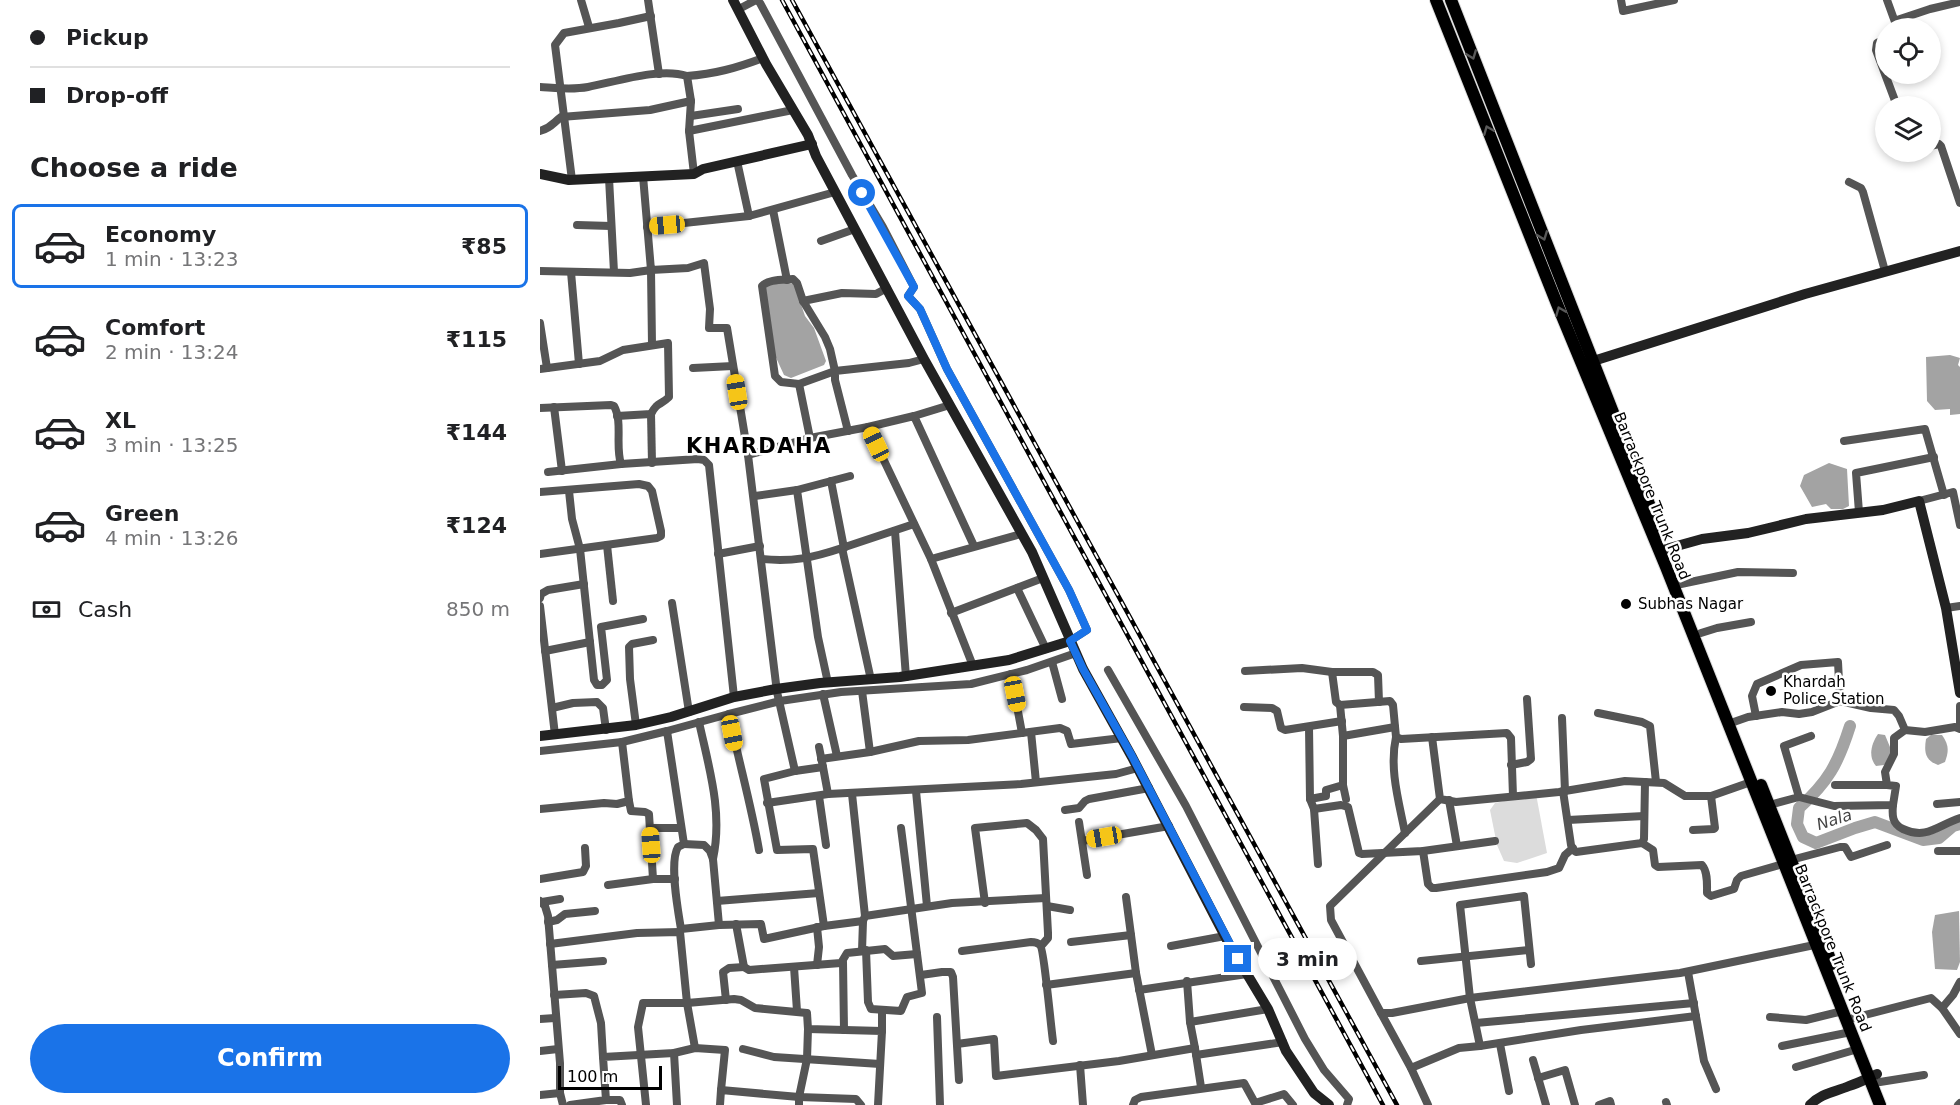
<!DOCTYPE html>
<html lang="en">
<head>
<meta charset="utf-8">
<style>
	:root { --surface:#fff; --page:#f6f6f6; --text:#202124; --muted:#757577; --line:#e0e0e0; --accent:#1a73e8 }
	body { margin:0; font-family:"DejaVu Sans",sans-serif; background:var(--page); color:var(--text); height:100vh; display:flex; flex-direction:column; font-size:22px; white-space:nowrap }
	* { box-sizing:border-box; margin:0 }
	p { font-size:20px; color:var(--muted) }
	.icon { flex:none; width:33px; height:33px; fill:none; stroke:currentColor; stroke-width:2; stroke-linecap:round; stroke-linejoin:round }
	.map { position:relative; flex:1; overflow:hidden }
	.side { display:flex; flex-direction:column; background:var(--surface); width:540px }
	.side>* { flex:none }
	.hud { display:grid; align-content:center; height:132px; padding:0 30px; background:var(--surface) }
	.tools { position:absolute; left:1335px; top:18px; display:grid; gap:12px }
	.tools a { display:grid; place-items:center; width:66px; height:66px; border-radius:50%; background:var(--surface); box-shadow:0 3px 9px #0003; font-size:30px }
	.scale { position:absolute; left:18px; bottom:15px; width:104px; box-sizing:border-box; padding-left:6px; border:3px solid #000; border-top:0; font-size:16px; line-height:21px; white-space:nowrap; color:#000; -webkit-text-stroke:4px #fff; paint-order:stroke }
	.end { position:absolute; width:27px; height:27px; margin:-14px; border:8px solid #1a73e8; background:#fff; box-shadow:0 0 0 3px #fff }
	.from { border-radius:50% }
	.bubble { position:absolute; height:42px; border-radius:21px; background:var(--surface); box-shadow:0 3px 9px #0003; font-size:20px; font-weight:700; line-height:42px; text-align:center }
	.car { position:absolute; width:18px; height:36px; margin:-18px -9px; border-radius:8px; box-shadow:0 0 4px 2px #0007; background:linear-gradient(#f5c518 24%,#345 0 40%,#f5c518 0 76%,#345 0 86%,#f5c518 0) }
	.hud b { display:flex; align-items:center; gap:21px; height:57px; font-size:22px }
	.hud b+b { border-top:2px solid var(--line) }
	.hud i { width:15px; height:15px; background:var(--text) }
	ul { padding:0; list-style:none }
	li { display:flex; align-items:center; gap:18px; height:84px; margin:0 12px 9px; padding:0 18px; border:3px solid transparent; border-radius:9px }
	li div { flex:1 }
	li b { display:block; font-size:22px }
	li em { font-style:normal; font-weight:700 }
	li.on { border-color:var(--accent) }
	li>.icon { width:54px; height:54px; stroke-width:1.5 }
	h2 { padding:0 30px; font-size:27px; line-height:72px }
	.pay { display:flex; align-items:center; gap:15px; height:66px; padding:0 30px; font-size:22px }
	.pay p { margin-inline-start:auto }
	.action { display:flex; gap:12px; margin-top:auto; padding:12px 30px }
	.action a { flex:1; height:69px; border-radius:36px; background:var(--accent); color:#fff; font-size:24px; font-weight:700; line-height:69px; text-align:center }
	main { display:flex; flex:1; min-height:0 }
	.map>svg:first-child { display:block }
	.green { fill:#dcdcdc }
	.water { fill:#a3a3a3 }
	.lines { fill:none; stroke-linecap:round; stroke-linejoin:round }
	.river { stroke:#a3a3a3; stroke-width:12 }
	.primary-casing { stroke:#dbdbdb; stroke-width:14 }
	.street { stroke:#555; stroke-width:8 }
	.secondary { stroke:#222; stroke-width:10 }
	.primary { stroke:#000; stroke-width:12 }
	.rail-casing { stroke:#000; stroke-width:4.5 }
	.rail { stroke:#fff; stroke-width:2; stroke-dasharray:7; stroke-linecap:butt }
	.oneway { stroke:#595959 }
	.route { stroke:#1a73e8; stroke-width:8 }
	.poi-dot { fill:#000; stroke:#fff; stroke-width:2 }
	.labels { text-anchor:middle; stroke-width:5; stroke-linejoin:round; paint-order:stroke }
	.street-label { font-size:15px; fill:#000; stroke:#fff }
	.poi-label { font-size:15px; fill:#000; stroke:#fff; text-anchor:start }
	.water-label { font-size:16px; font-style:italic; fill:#444; stroke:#fff }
	.district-label { font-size:21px; font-weight:bold; letter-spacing:1.5px; fill:#000; stroke:#fff }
</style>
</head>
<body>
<main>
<section class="side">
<div class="hud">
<b><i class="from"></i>Pickup</b>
<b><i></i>Drop-off</b>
</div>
<h2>Choose a ride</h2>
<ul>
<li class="on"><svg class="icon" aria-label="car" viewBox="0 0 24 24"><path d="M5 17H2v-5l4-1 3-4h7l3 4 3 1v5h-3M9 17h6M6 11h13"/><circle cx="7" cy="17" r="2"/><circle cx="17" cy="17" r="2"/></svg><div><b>Economy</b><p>1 min · 13:23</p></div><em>₹85</em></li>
<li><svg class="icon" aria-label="car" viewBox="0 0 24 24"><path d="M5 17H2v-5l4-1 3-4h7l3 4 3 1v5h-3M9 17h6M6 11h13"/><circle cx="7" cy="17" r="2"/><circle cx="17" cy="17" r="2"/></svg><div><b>Comfort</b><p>2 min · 13:24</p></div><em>₹115</em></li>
<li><svg class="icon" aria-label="car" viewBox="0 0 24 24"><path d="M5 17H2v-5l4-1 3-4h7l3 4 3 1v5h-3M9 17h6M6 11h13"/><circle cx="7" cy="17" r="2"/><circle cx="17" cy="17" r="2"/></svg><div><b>XL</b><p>3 min · 13:25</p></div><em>₹144</em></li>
<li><svg class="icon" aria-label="car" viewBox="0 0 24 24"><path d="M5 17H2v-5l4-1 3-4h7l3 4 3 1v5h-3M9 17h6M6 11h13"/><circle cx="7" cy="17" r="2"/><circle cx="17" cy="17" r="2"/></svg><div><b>Green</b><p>4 min · 13:26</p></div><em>₹124</em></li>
</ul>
<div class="pay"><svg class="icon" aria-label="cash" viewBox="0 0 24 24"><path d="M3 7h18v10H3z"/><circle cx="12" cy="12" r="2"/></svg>Cash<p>850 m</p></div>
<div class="action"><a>Confirm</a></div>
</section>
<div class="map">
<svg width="1420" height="1105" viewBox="0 0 1420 1105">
	<rect width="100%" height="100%" fill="#fff"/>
	<polygon class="green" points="996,794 1007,853 977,863 964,861 957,845 950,810 955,803"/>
	<g class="water">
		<polygon points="239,281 254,284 265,316 274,328 286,361 284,365 251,378 244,375 233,351 225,287"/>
		<polygon points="1410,355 1420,358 1418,365 1420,367 1420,414 1410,415 1410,409 1395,410 1387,401 1386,357"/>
		<polygon points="1289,463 1307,469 1309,506 1303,509 1291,509 1286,504 1272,507 1260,486 1264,475"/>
		<path d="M1338,734L1345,735L1350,747L1352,758L1344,765L1336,766C1328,757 1331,744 1338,734Z"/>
		<path d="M1391,735H1402C1409,745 1409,751 1405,762L1398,765C1385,760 1384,752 1386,739Z"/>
		<polygon points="1419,911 1420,962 1417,970 1395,969 1392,932 1395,915"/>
	</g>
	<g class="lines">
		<path class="river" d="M1310,726C1298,764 1288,782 1259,808L1257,824L1263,837L1276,843L1315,828L1335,822L1383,840L1399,838L1413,826L1420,824"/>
		<defs>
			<g id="primary">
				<polyline points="896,0 1017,304 1126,567 1340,1105"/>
				<polyline points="911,0 1120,532"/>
				<polyline points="1221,785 1292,964"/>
			</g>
		</defs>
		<use href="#primary" class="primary-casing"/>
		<g class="street">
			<polyline points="41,0 49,27"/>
			<polyline points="108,0 119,74"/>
			<polyline points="217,0 220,3 312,175 343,227 374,287 368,296 380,309 407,369 529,590 547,630 530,641"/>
			<polyline points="1081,0 1083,11 1134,0"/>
			<polyline points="1347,0 1355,22"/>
			<polyline points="199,9 216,0"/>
			<polyline points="1356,28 1355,22 1357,20 1390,9 1420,2"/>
			<polyline points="1346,38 1337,43 1336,50 1357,106"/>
			<path d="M147,76C175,74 196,68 223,58"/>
			<path d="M0,87C16,88 32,90 48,87C75,82 120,67 147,76L151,101L149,131L154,174"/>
			<polyline points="151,116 198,109"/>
			<path d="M0,131C11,128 13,123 21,117L110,110L151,101"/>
			<polyline points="149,131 253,110"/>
			<polyline points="1390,146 1399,144 1401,146 1420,203"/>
			<polyline points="197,161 209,216"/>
			<polyline points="103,176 111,270 148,268 164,263 170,309 169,328 187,328 208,455 270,438 328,427 391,559 433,666"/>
			<polyline points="69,178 74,272"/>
			<polyline points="32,180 15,45 24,33 79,23 111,16"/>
			<polyline points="1309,182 1321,188 1323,192 1345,271"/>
			<polyline points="233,210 247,280"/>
			<polyline points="37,225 71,226"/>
			<polyline points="107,227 209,216 295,192"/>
			<polyline points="281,241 315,229"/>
			<polyline points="0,271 90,273 111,270 112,345"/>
			<polyline points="31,272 39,364"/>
			<polyline points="263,301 302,293 336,294 347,288"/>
			<polyline points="0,323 7,368"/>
			<polyline points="153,368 193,366"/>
			<path d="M0,369L60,361L83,350L128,343L129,397C120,406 118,401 111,414L77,416"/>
			<polyline points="259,384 270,438"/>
			<polyline points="14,407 22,471"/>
			<path d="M0,408L71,405L74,406C83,422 75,446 81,464L158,459L164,460L169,465L194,697"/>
			<polyline points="111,414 112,463"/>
			<polyline points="374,416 410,405"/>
			<polyline points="328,427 374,416 434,546"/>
			<path d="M308,431L295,380V371L290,349L285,337L263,301L257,283L253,279C242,280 229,279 222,286L235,376L241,382L259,384L295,371L369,363L384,359"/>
			<polyline points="1304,441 1385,429 1404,495"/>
			<polyline points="208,455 237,692 255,771 224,779 237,850 273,849 284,926"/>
			<polyline points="8,472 81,464"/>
			<polyline points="291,481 304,548"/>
			<polyline points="257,490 278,637 288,683"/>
			<polyline points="29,491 32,519 40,549 54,680 57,685 62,685 67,680 61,627 103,619"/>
			<polyline points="0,492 99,484 108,486 112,491 121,531 121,536 117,538 0,554"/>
			<polyline points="215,496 257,490 310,476"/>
			<polyline points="1379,501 1413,492 1420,525"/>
			<polyline points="1319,512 1316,473 1394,457"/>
			<polyline points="355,531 366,677"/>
			<polyline points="67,545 73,601"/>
			<polyline points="302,548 374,524"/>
			<polyline points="178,554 220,546"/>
			<path d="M221,559C253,562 272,558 302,548L331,680"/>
			<polyline points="391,559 481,534"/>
			<polyline points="1141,584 1198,572 1253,573"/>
			<polyline points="477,588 506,649"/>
			<polyline points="0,598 1,594 8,590 44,584"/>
			<polyline points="132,603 149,712"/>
			<polyline points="0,606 15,735"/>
			<polyline points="1406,608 1420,606"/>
			<polyline points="411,613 503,578"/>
			<polyline points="1161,633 1177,628 1211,622"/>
			<polyline points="5,651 50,642"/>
			<polyline points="512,662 522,699"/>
			<polyline points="568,670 646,806 765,1039 784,1070 809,1099 807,1105"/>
			<polyline points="705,671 762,668 792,672 833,672 838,675 839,702"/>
			<polyline points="792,672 796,702 800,705 850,701 853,705 856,737 861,739 967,733 971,738 973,796"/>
			<polyline points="471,674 482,733"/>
			<polyline points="322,691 330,752"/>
			<polyline points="283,694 297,756"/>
			<polyline points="800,705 803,736 803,785"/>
			<polyline points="1420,706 1420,725"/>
			<polyline points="704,707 732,708 737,711 741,728 745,730 802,721"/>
			<polyline points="12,708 33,703 57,702 63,708 66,730"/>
			<polyline points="1058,713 1102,722 1110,726 1116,782"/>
			<polyline points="189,714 240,701 301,692 431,684 487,670 536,653"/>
			<polyline points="1216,716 1212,696 1217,684 1261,665 1298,662 1300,701"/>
			<polyline points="1022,718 1025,791"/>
			<path d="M159,722C169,768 183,812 173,859"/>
			<polyline points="1188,724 1208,717 1242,712 1259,714 1272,712 1300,701 1331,708 1354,710 1359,716 1365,730 1385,732 1415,727 1420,729"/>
			<polyline points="96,725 90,679 89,647 92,644 113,640"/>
			<polyline points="769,727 770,799 774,809 778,864"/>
			<path d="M127,731L189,714C198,759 211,804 219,850"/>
			<polyline points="491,732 496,782"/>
			<polyline points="803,736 855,727"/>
			<path d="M856,737C849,769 859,802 865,833"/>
			<polyline points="892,737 900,799 916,802 1019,792 1085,781 1124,783 1145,796 1171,796 1211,782"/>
			<path d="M82,742L127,731L144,844L138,847C129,862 138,911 141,929"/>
			<polyline points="0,751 82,742 89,801 77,804 64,803 0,809"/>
			<polyline points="281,759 330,752 379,741 428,740 520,728 527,731 531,744 582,738"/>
			<polyline points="971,765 987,762 991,759 987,699"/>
			<polyline points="283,767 288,794"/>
			<polyline points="255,771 283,767 279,747"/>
			<polyline points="1295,785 1347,785"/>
			<polyline points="376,791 387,906"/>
			<polyline points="1023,791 1031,845 1033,850 1036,852 1102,843 1104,839 1105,782"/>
			<polyline points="312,794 325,916 323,921 322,951"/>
			<polyline points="279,796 286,845"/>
			<polyline points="1259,797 1294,806 1353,805 1356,786 1347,785 1345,772 1354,754 1354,738 1365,730"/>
			<polyline points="770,799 786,796 786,790 803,785 806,799"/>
			<polyline points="900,799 790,906 791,920 841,1013 852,1013 930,998 1140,973 1279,944"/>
			<polyline points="909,800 917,846"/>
			<polyline points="89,801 91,811 105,812 109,814 113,879"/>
			<polyline points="227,803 288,794 481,784 576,774 598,768"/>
			<polyline points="1397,804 1420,802"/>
			<polyline points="1229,805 1259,797 1244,746 1271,736"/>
			<path d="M1353,805C1352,815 1352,824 1363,829C1387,840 1398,825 1420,818"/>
			<polyline points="774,809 801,805 808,807 819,853 822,854 883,851 955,841"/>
			<polyline points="525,810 539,808 545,801 549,799 609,788"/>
			<polyline points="1028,820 1104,816"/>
			<polyline points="539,822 547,875"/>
			<polyline points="110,828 141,828"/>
			<polyline points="1153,830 1174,829 1175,828 1171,796"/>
			<polyline points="542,841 629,826"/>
			<path d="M1102,843L1113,850L1115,865L1118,867L1162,865C1168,872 1167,884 1167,893L1171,896L1194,889L1197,880L1201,876L1243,864"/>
			<polyline points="144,844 164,845 170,851 173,859 179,925"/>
			<polyline points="883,851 888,884 892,888 896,888 1007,872 1019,868 1025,855 1033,848"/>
			<polyline points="1398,851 1420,851"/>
			<polyline points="1251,860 1300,847 1305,847 1311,857 1347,845"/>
			<polyline points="0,879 43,872 46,866 45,848"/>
			<polyline points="68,885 113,879 135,879"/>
			<polyline points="586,897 596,973"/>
			<polyline points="0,901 5,906 8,916 20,1063 20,1093 23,1105"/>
			<polyline points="177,901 279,893"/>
			<polyline points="2,902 20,899"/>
			<polyline points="445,903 435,828 487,823 496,830 503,839 508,933 508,938 501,946"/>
			<polyline points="507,906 530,910"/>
			<polyline points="325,916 412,903 506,898"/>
			<polyline points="8,922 17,920 25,914 55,911"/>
			<polyline points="196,924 204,967 209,970 301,963 307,953 345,949 353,956 377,954"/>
			<polyline points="277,927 279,947 277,965"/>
			<polyline points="140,932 141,929 179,925 221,924 224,939 284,926 323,921"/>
			<polyline points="531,942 591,935"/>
			<polyline points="10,944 97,933 140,932 147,1003 194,999 201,1000 215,1008 267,1013 268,1029 342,1031 338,1105"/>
			<polyline points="631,946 685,936"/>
			<polyline points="326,950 328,1002 331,1009 361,1011 367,997 382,993 361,828"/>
			<path d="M422,951L491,942C494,942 498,943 500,945C504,949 511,1028 513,1041"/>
			<polyline points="881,961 989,950"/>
			<polyline points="303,962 304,1030"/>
			<polyline points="991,964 984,896 920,905 930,998 940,1046 1041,1030 1156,1016"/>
			<polyline points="12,965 63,961"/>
			<polyline points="254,967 257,1011"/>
			<polyline points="1148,972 1164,1061 1176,1089"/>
			<polyline points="381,975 402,972 411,972 413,977 419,1080"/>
			<polyline points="647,981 650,1022 655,1048"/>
			<polyline points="506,985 596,973 612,1055"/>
			<polyline points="599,990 707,974"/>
			<polyline points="14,995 46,993 54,996 61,1023 63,1057"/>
			<polyline points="186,1000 183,972 189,968 204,967"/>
			<polyline points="1402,1008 1413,995 1420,982"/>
			<polyline points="841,1013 871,1068 888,1105"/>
			<polyline points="397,1017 400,1105"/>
			<polyline points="1230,1017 1266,1020 1303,1011"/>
			<polyline points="1313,1018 1391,998 1402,1008 1420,1034"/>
			<polyline points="0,1019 15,1018"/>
			<polyline points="650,1022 728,1009"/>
			<polyline points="936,1023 1154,1003"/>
			<polyline points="268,1029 267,1059 259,1097 316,1099 321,1105"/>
			<polyline points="342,1031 342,1011"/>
			<polyline points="417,1044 454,1039 456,1076 579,1061 655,1048 661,1087"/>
			<polyline points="960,1044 969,1091"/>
			<polyline points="1242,1046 1311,1032"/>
			<polyline points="203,1049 234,1057 340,1064"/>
			<polyline points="0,1051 18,1049"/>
			<polyline points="134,1053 137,1105"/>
			<polyline points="656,1055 743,1042"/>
			<polyline points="993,1060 1006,1105"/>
			<polyline points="540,1065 543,1105"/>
			<polyline points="1256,1067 1318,1049"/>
			<polyline points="871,1068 919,1048 940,1046"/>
			<polyline points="998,1078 1025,1070 1035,1105"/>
			<polyline points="1340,1082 1384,1075"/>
			<polyline points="0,1095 20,1093"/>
			<polyline points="66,1100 80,1100 82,1105"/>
			<polyline points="1126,1102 1127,1105"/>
			<polyline points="30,1105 66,1100 63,1057 134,1053 155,1048 185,1050 181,1090"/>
			<polyline points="106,1105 98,1027 103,1003 147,1003 155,1048"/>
			<polyline points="180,1105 181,1090 259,1097 259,1105"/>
			<polyline points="593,1105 595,1100 601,1097 704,1083 715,1103 744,1094 753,1105"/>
			<polyline points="1059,1105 1070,1101 1071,1105"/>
			<polyline points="1418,1105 1420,1103"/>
		</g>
		<g class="secondary">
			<polyline points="193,0 226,64 268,135 276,156 384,359 492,552 543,669 592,757 689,944 728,1009 746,1051 774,1093 789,1105"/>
			<polyline points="0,174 29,180 154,174 163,169 272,144"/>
			<polyline points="1047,363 1265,294 1420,251"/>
			<polyline points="1126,549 1162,539 1208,533 1266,519 1343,510 1379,501 1406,608 1420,693"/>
			<polyline points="0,736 96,725 131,717 194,697 236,689 280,683 360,677 469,660 530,641"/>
			<path d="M1270,1105C1281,1093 1295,1092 1309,1086C1319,1083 1328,1078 1337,1074"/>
		</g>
		<use href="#primary" class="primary"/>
		<defs>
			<g id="rail">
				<polyline points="242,0 843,1105"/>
				<polyline points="252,0 857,1105"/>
			</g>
		</defs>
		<use href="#rail" class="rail-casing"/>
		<use href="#rail" class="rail"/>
	</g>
	<defs><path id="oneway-chevron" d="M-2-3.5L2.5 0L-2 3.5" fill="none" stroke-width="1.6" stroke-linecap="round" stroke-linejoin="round" transform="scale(1.5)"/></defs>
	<g class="oneway">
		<use href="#oneway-chevron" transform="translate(932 55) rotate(69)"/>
		<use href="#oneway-chevron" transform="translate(948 130) rotate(-112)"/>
		<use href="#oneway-chevron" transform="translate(1003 236) rotate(69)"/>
		<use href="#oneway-chevron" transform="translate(1020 311) rotate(-112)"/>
	</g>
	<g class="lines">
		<polyline class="route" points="322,193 374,287 368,296 380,309 407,369 529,590 547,630 530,641 543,669 592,756 698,959"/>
	</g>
	<g class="poi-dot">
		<circle cx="1086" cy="604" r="6"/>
		<circle cx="1231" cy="691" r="6"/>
	</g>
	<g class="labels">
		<g class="street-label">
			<text transform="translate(1112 496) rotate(68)" y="5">Barrackpore Trunk Road</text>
			<text transform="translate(1293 948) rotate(68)" y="5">Barrackpore Trunk Road</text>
		</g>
		<g class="poi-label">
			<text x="1098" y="609">Subhas Nagar</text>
			<text x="1243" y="687">Khardah<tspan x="1243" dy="17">Police Station</tspan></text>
		</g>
		<g class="water-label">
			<text transform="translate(1294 819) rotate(-18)" y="6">Nala</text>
		</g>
		<g class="district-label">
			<text x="219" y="453">KHARDAHA</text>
		</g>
	</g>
</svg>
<div class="tools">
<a><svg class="icon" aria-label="locate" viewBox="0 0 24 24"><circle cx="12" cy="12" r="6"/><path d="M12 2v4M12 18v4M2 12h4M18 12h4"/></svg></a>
<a><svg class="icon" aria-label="layers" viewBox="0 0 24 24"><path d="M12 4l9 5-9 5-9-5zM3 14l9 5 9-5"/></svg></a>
</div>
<div class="scale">100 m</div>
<i class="end from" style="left:322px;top:193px"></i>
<i class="end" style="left:698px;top:959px"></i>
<div class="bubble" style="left:718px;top:938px;width:99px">3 min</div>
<i class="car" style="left:127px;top:225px;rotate:265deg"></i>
<i class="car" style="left:197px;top:392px;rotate:351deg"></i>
<i class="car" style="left:336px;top:444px;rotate:335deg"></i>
<i class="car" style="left:475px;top:694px;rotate:169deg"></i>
<i class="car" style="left:192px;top:733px;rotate:169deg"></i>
<i class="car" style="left:564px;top:837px;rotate:260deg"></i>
<i class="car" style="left:111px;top:845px;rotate:356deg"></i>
</div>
</main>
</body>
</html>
